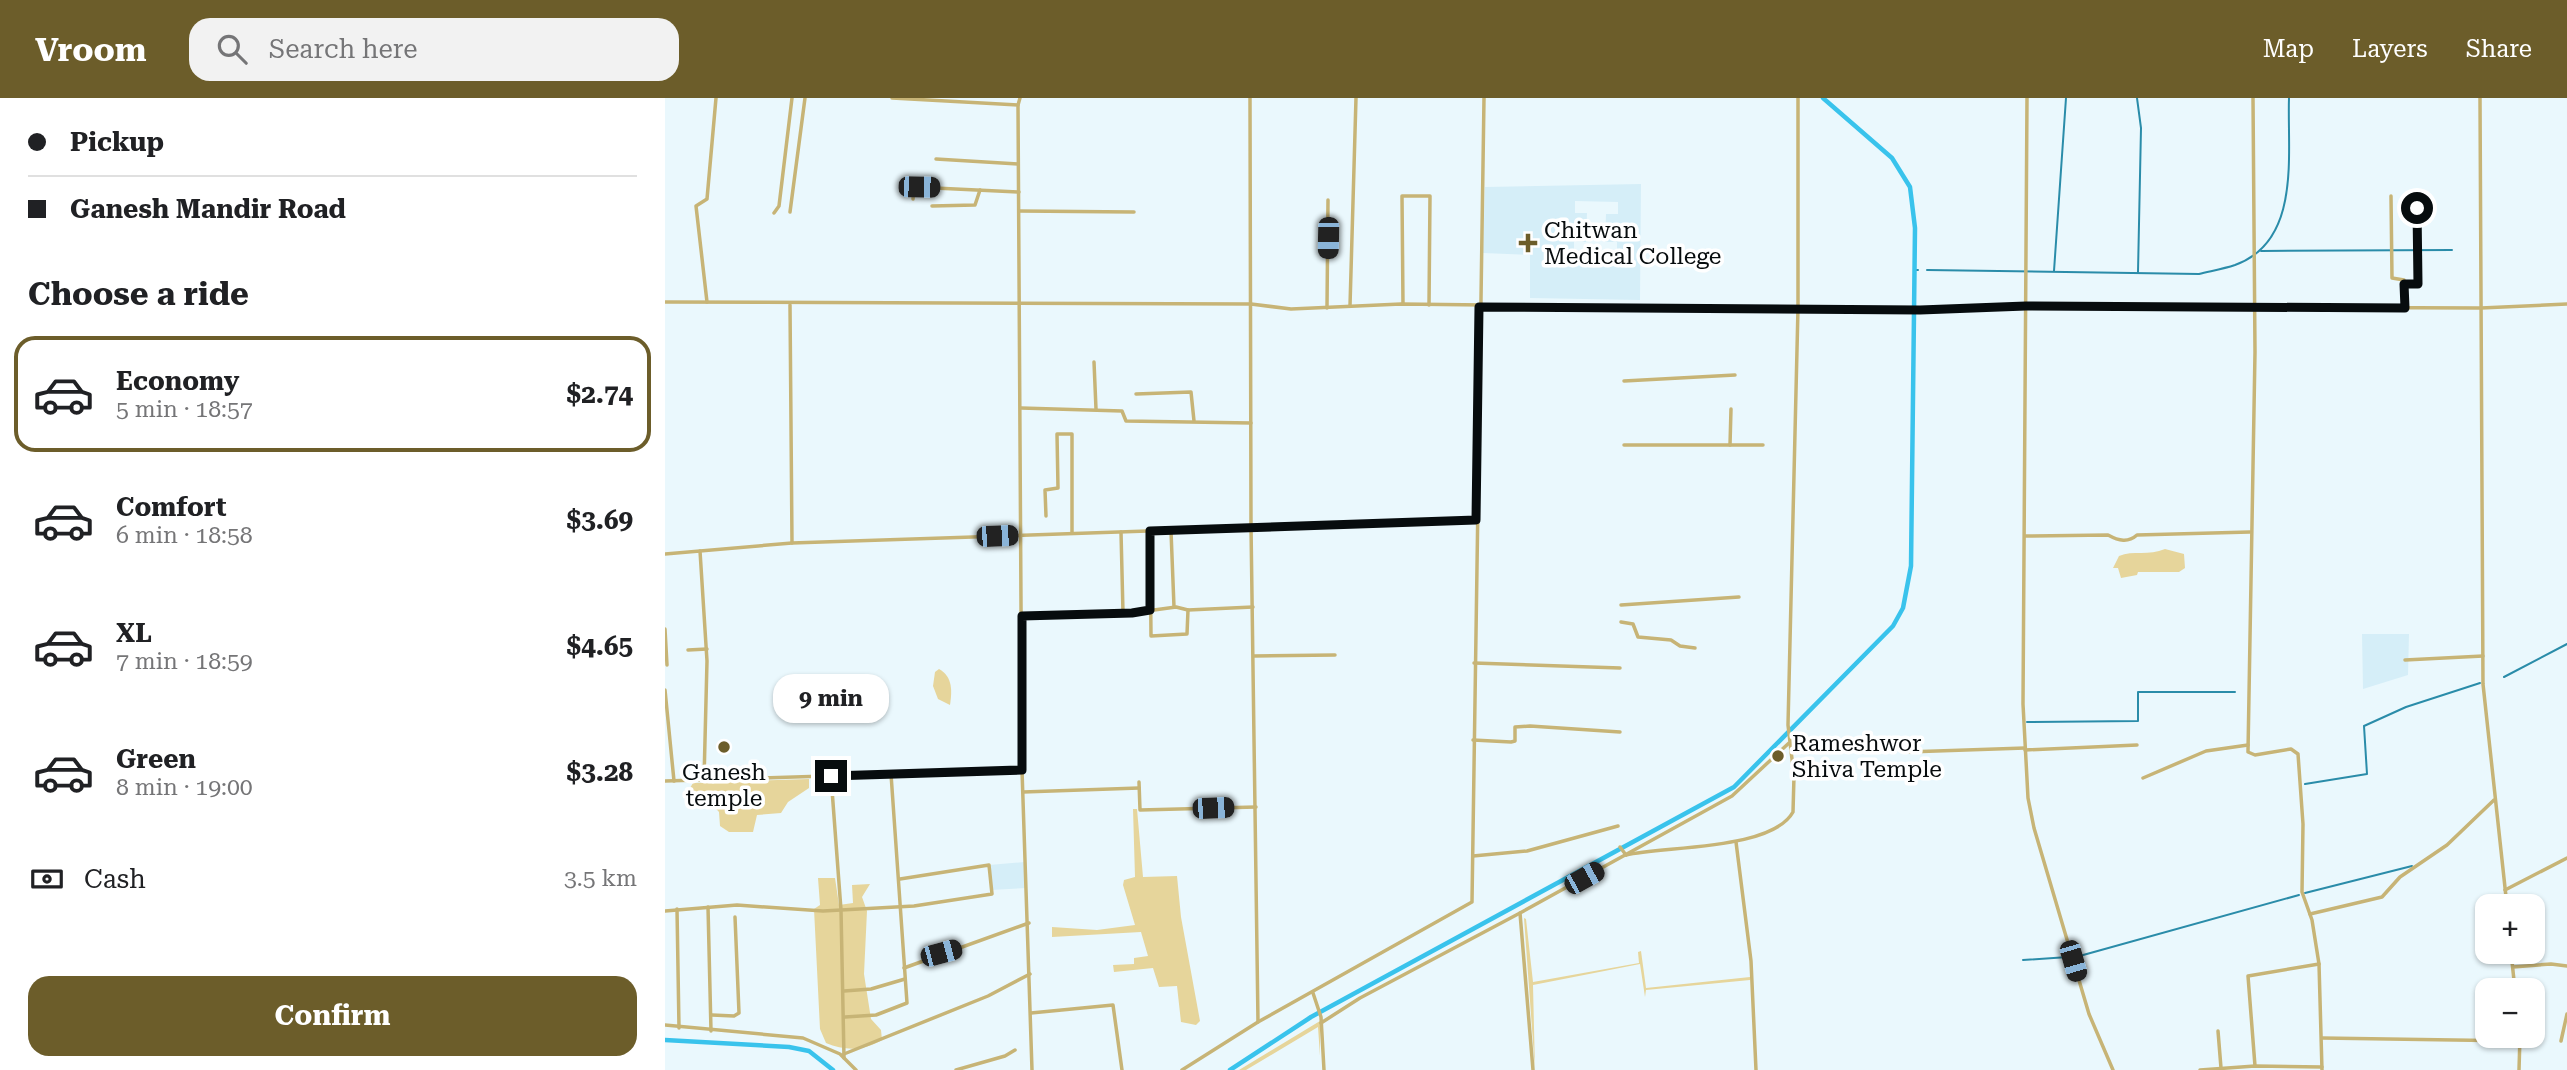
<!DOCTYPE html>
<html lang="en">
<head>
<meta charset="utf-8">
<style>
	:root { --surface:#fff; --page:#f2f2f2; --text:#202124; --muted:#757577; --line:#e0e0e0; --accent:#6c5d2a }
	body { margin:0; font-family:"Roboto Serif",serif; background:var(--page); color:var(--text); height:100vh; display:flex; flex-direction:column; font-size:26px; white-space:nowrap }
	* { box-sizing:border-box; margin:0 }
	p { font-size:23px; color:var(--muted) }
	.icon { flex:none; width:38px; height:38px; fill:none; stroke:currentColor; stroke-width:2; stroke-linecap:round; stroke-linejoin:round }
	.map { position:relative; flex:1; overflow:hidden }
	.side { display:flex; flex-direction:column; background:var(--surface); width:665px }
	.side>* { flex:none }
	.guide { display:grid; align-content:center; height:154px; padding:0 28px; background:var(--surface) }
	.controls { position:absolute; left:1810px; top:796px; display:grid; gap:14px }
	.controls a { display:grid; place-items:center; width:70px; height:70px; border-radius:14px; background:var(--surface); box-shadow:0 2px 5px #0004; font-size:35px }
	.end { position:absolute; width:32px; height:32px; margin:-16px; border:9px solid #070c0e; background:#fff; box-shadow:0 0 0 4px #fff }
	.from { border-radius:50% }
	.bubble { position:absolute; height:49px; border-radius:21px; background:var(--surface); box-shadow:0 2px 5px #0004; font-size:23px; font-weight:700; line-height:49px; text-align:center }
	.car { position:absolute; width:21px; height:42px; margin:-21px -10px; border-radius:9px; box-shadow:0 0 5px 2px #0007; background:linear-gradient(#222 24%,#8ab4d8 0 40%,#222 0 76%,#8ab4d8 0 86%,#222 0) }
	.guide b { display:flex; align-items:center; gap:24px; height:66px; font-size:26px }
	.guide b+b { border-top:2px solid var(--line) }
	.guide i { width:18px; height:18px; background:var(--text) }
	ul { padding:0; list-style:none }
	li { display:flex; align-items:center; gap:21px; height:116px; margin:0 14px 10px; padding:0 14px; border:4px solid transparent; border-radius:21px }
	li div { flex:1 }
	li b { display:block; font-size:26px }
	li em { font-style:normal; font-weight:700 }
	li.active { border-color:var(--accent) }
	li>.icon { width:63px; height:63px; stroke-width:1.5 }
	h2 { padding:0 28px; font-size:32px; line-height:84px }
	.pay { display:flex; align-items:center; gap:18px; height:77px; padding:0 28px; font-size:26px }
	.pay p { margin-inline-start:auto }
	.primary-button { display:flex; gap:14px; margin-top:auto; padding:14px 28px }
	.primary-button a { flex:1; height:80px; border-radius:21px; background:var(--accent); color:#fff; font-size:28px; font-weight:700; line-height:80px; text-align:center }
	header { display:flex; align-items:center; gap:42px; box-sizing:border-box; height:98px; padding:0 35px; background:var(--accent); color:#fff }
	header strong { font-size:33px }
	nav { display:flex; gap:38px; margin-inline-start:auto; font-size:24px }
	.search { width:490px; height:63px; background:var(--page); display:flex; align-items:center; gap:18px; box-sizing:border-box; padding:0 24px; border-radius:21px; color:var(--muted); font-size:26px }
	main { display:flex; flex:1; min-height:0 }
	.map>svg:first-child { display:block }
	.built { fill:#d5eef8; fill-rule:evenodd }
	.green { fill:#e6d59b }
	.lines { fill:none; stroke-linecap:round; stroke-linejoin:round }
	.stream { stroke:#2a8ca9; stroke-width:2 }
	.canal { stroke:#39c3ec; stroke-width:4.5 }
	.street { stroke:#c7b476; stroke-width:3.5 }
	.route { stroke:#070c0e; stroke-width:9 }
	.poi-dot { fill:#6c5d2a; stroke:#fff; stroke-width:2.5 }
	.labels { text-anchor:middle; stroke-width:7; stroke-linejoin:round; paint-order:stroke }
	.poi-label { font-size:23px; fill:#070c0e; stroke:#fff; text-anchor:start }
</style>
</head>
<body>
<header>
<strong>Vroom</strong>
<div class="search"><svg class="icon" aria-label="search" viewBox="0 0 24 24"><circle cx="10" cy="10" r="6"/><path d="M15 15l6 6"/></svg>Search here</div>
<nav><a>Map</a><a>Layers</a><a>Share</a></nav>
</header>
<main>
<section class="side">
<div class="guide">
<b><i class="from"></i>Pickup</b>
<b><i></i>Ganesh Mandir Road</b>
</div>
<h2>Choose a ride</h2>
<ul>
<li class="active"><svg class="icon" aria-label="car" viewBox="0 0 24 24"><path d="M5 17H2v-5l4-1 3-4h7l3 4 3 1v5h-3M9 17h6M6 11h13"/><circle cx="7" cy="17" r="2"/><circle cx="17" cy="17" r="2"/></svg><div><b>Economy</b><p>5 min · 18:57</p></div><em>$2.74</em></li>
<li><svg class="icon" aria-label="car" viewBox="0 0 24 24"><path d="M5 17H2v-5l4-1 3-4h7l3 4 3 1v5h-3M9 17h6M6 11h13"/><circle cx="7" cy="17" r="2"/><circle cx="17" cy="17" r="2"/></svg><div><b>Comfort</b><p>6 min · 18:58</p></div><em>$3.69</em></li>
<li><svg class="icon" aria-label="car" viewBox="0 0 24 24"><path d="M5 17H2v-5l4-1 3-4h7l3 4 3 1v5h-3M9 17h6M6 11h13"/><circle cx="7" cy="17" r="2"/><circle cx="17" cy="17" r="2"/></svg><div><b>XL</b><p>7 min · 18:59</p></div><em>$4.65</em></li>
<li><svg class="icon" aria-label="car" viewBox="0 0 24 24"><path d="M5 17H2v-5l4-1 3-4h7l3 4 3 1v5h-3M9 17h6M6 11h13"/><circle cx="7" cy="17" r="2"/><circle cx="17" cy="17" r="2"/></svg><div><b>Green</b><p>8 min · 19:00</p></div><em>$3.28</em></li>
</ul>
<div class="pay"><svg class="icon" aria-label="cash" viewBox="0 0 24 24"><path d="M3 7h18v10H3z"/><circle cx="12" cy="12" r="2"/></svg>Cash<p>3.5 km</p></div>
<div class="primary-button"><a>Confirm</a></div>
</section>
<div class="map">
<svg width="1902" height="972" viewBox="0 0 1902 972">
	<rect width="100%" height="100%" fill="#eaf8fd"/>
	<g class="built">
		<path d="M976,86L975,202L865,200V157L818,155L820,89ZM910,103L953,104V116H941L940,144H952V158L909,157V144H921L922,115H910Z"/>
		<polygon points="1697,536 1744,536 1743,577 1698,591"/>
		<polygon points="360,764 362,790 326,792 324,767"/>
	</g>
	<g class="green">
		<path d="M1500,451L1519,456L1520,470L1514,474H1473L1472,477L1456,480L1453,470H1448L1454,458C1468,452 1484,458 1500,451Z"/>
		<path d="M274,571C288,579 287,593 285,607L273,601L268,588L270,574Z"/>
		<polygon points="144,681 144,690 123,704 116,715 92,717 88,734 64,734 55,728 54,714 43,702 36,703 28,699 25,690 28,685"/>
		<polygon points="468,711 472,711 478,779 512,778 516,819 535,923 531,927 516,924 512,888 494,889 488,870 449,874 448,867 469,866 469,860 483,858 476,834 387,839 387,829 432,832 470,827 458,787 459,782 470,779"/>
		<path d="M153,780H170L174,807L188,805L187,787L205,786L197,799L202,813L199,876L206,921L216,932L217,942C199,953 180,953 161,945L155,931L149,811L155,807Z"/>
		<polygon points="859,820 861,821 868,884 974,865 973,854 976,853 981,890 1085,879 1085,882 981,892 980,899 975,866 868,887 870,972"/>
		<polygon points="655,923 655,958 653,929 581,972 574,972"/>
	</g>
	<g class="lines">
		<g class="stream">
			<polyline points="1472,0 1476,30 1473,174"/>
			<polyline points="1596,153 1787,152"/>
			<polyline points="1250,172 1253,172"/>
			<path d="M1262,172L1534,176C1546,173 1558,171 1570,167C1637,143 1622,55 1624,0"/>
			<polyline points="1389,173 1401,0"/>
			<polyline points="1839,579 1902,546"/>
			<polyline points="1362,624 1473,623 1473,594 1570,594"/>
			<polyline points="1640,686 1702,676 1699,628 1741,609 1815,585"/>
			<polyline points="1640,795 1747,768"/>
			<polyline points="1411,859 1634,797"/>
			<polyline points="1358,862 1403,859"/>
		</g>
		<g class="canal">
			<polyline points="0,942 124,949 144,953 168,972"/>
			<polyline points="565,972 646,919 1069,689 1228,528 1238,510 1246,468 1250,130 1245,89 1227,60 1158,0"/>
		</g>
		<g class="street">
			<polyline points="227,0 353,7 357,672 367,972"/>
			<polyline points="585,0 586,428 593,924"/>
			<polyline points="1362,0 1358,606 1363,700 1369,730 1424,916 1448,972"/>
			<polyline points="1588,0 1590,254 1583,654 1590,657 1626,651 1633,656 1638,726 1637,794 1647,822 1654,866 1657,972"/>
			<polyline points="1815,0 1818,586 1842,808"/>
			<polyline points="353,7 355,0"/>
			<polyline points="271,61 353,66"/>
			<polyline points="1726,98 1727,180 1739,182 1740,210"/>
			<polyline points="248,101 249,89 354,94"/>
			<polyline points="267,108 310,107 315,92"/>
			<polyline points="354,113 469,114"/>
			<polyline points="125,114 140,0"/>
			<polyline points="109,115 114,108 127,0"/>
			<polyline points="1739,186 1753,186 1752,99"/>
			<polyline points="0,204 586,206 626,211 736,206 1255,212 1361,208 1816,210 1902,206"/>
			<polyline points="42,204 31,108 42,101 51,0"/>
			<polyline points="738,206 737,98 765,98 764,207"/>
			<polyline points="125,207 127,445"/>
			<polyline points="685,208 691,0"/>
			<polyline points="662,210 663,102"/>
			<polyline points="429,264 431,311"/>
			<polyline points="959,283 1070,277"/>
			<polyline points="471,296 526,294 529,323"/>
			<polyline points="356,310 457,313 461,323 586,325"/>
			<polyline points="959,347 1098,347"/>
			<polyline points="1065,347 1066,311"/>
			<polyline points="381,418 380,392 393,390 392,336 407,336 407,435"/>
			<polyline points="506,433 509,509"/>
			<polyline points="456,434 458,515"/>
			<polyline points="485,434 486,538 522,536 523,512"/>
			<path d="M1360,438L1443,437C1454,443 1463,445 1472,437L1585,434"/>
			<polyline points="35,453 42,563 39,682"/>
			<polyline points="0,456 127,445 811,422"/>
			<polyline points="956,507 1074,499"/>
			<polyline points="357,518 467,515 511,509 523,512 588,509"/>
			<polyline points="956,524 968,526 973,539 1006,542 1015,548 1030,550"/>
			<polyline points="0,531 2,567"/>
			<polyline points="23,552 42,551"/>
			<polyline points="589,558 670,557"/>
			<polyline points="1740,562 1818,558"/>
			<polyline points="809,565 955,570"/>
			<polyline points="0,592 9,683"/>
			<polyline points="808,642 846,644 850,643 850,629 865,628 955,634"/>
			<polyline points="1360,652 1472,647"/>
			<polyline points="1242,654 1360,650"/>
			<polyline points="166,678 176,812 179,960"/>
			<polyline points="1478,680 1541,653 1583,647"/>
			<polyline points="0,683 357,672"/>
			<polyline points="474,684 475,712 591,709"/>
			<polyline points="358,694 474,690"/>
			<polyline points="1071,744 1086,863 1091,972"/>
			<polyline points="955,749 961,757"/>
			<path d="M961,757C1001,748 1107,752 1128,714L1129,678L1123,627L1133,210V0"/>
			<polyline points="808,758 862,753 953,728"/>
			<polyline points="1840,792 1902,760"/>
			<polyline points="43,809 46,933"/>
			<polyline points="12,811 14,930"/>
			<polyline points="0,813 72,807 158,813 249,808 327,796 324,767 235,781"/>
			<polyline points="1645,816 1717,799 1735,779 1782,747 1829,702"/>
			<polyline points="1846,854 1850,892"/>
			<polyline points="1848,869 1886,866 1902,868"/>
			<polyline points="239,870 364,825"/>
			<polyline points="179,893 206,891 240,881"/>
			<polyline points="648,895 656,919 659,972"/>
			<polyline points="366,915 448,907 457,972"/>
			<polyline points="47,917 69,918 74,915 70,819"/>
			<polyline points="180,919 211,917 242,905 226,676"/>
			<polyline points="656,925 695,900 855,815"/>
			<polyline points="0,927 138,940 175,956 191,972"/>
			<polyline points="1553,933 1556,970"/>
			<polyline points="1657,940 1855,943"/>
			<polyline points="1896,943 1902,916"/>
			<polyline points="179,956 323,898 365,876"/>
			<polyline points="1590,968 1583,878 1654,866"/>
			<polyline points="291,972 340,958 350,952"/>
			<polyline points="517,972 593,924 807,804 819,0"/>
			<polyline points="868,972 855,815 1067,698 1124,645"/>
			<polyline points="1535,972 1590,968 1657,969"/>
			<polyline points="1854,972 1855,938"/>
		</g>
	</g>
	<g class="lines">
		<polyline class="route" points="166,678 357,672 357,518 467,515 485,512 485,433 811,422 814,209 1255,212 1361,208 1740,210 1739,186 1753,186 1752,110"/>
	</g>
	<g class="poi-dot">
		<path d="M859.5 134.5h7v7h7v7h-7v7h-7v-7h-7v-7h7z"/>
		<circle cx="59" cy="649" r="7"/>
		<circle cx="1113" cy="658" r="7"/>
	</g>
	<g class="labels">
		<g class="poi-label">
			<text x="879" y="140">Chitwan<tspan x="879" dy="26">Medical College</tspan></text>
			<text x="1127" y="653">Rameshwor<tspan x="1127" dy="26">Shiva Temple</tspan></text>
			<text x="59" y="682" text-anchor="middle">Ganesh<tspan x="59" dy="26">temple</tspan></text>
		</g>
	</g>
</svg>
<div class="controls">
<a>+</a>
<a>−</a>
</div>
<i class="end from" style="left:1752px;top:110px"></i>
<i class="end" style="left:166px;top:678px"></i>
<div class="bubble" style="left:108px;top:576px;width:116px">9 min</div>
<i class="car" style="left:254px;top:89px;rotate:91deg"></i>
<i class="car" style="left:663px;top:140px;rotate:181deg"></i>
<i class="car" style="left:332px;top:438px;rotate:88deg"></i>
<i class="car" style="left:548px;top:710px;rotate:88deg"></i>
<i class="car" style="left:919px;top:780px;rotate:61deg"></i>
<i class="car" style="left:276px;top:855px;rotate:75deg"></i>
<i class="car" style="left:1408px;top:863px;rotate:164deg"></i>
</div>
</main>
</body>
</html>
